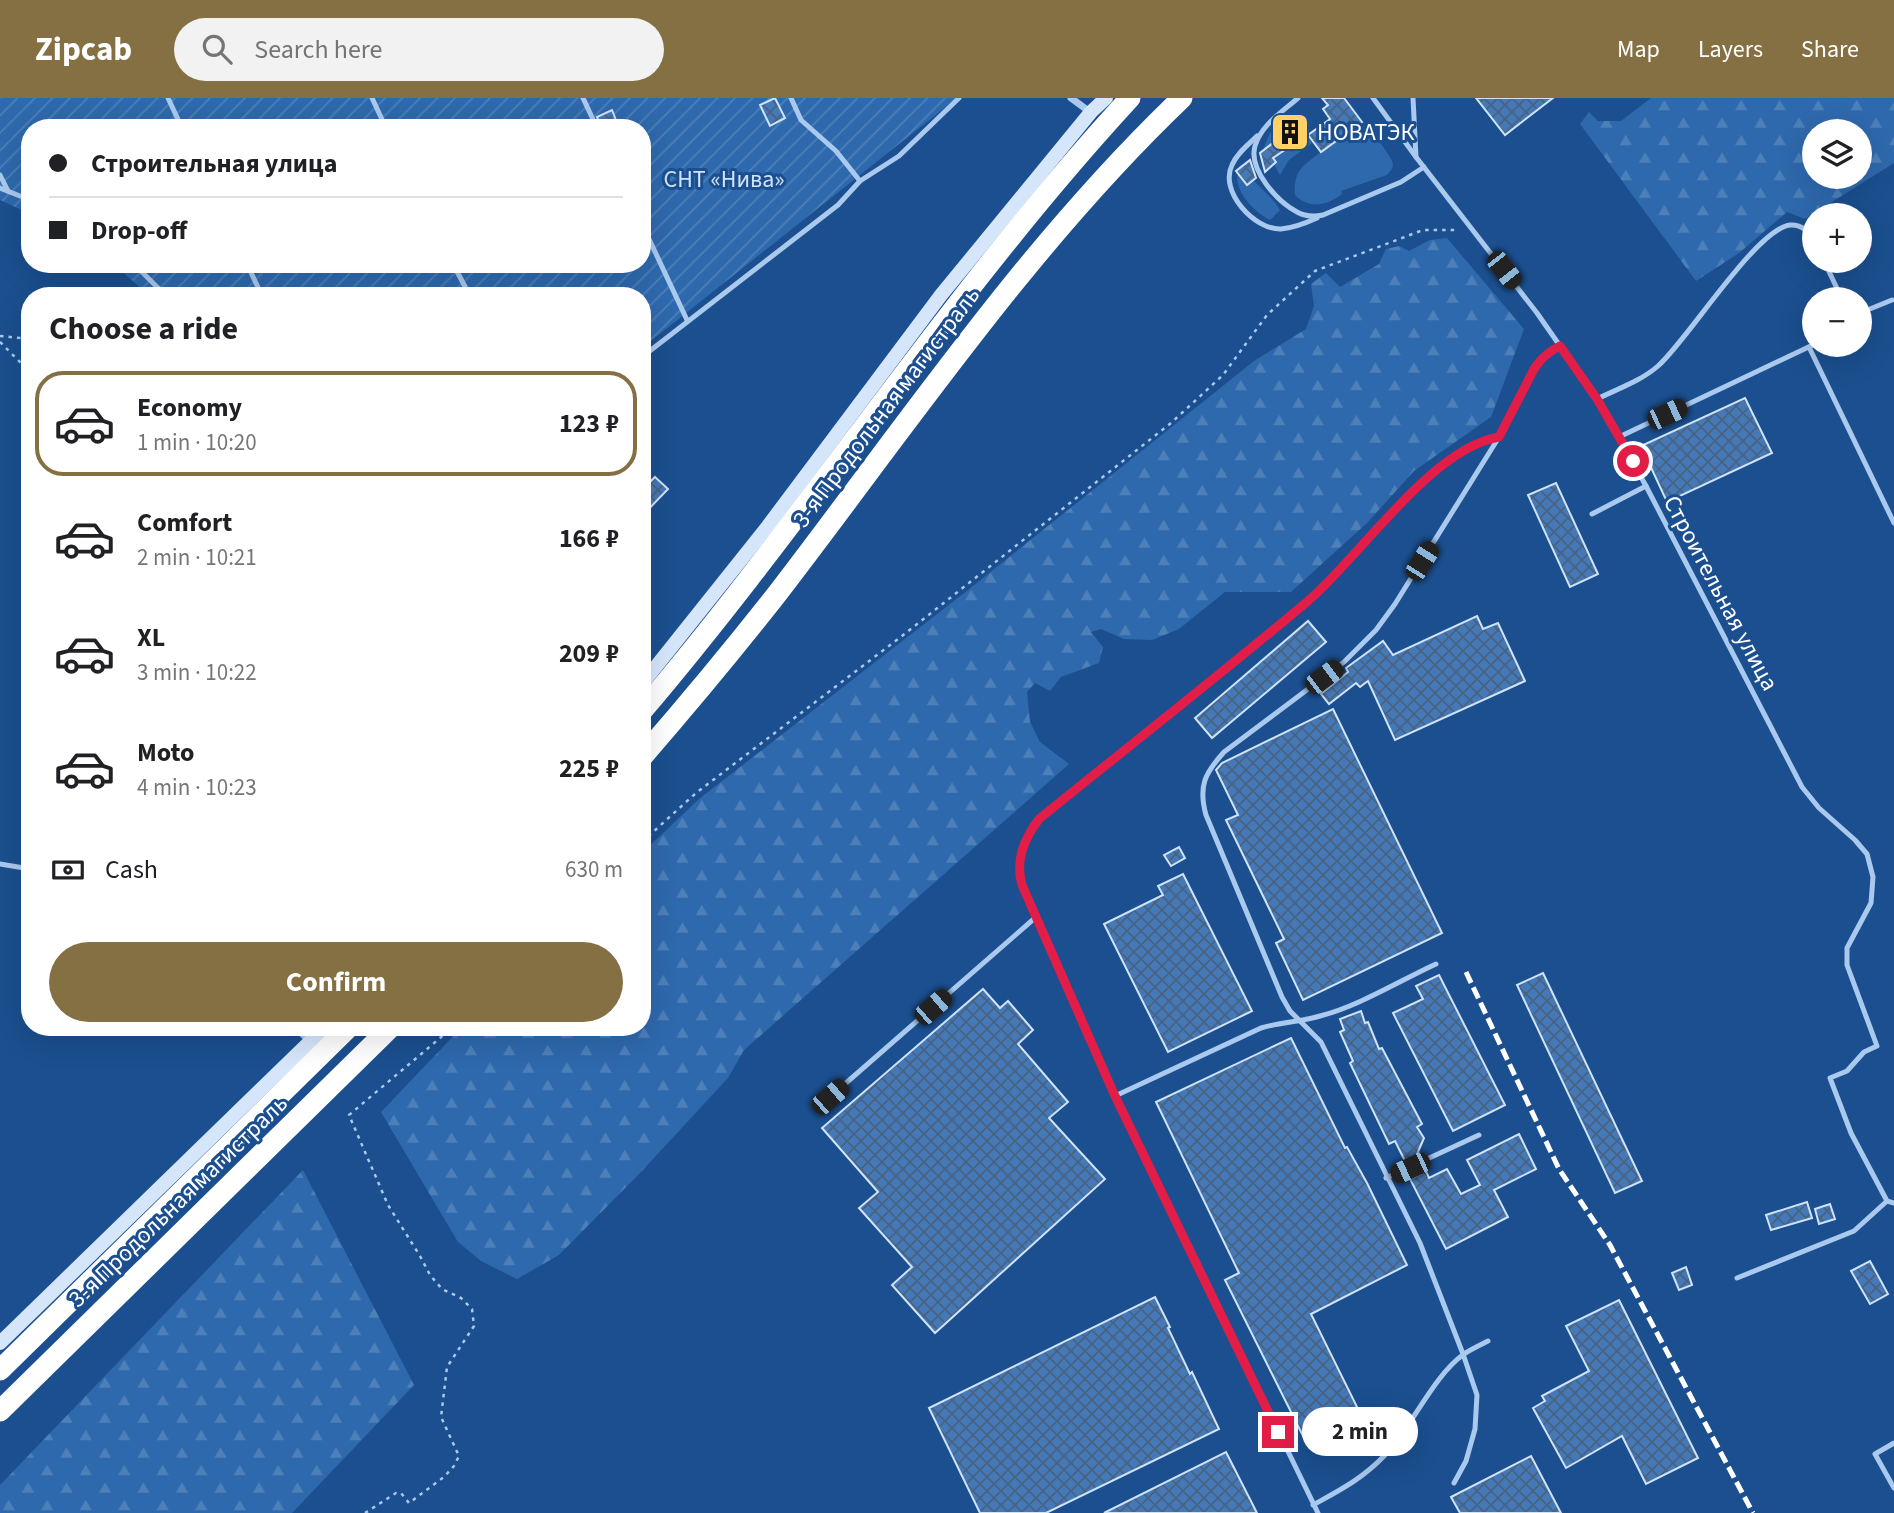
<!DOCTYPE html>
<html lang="en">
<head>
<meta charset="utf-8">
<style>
	:root { --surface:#fff; --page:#f2f2f2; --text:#202124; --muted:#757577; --line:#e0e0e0; --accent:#847042 }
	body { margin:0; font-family:"Source Sans 3",sans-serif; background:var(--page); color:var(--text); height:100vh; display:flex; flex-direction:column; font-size:26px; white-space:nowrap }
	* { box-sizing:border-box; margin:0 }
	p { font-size:23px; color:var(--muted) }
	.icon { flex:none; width:38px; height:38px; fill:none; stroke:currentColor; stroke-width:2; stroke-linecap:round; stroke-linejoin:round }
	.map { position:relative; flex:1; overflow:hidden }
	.details { position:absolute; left:21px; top:189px; width:630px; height:749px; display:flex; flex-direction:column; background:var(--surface); border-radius:28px; box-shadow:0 7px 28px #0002 }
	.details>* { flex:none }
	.banner { position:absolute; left:21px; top:21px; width:630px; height:154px; border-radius:28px; box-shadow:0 7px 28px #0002; display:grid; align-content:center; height:154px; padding:0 28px; background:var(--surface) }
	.controls { position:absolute; left:1802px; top:21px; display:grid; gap:14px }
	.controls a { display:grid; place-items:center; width:70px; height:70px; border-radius:50%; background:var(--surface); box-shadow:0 7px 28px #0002; font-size:35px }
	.end { position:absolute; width:32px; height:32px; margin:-16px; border:9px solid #e11d48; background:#fff; box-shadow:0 0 0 4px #fff }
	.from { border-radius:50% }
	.bubble { position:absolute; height:49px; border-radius:24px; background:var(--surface); box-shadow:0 7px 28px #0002; font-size:23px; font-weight:700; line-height:49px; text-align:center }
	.car { position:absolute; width:21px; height:42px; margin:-21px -10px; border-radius:9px; box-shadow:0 0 5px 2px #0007; background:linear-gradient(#222 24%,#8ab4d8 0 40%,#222 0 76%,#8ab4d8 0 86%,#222 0) }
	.banner b { display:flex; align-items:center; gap:24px; height:66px; font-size:26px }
	.banner b+b { border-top:2px solid var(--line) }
	.banner i { width:18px; height:18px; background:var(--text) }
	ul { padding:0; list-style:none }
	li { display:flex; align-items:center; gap:21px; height:105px; margin:0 14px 10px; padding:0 14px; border:4px solid transparent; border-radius:28px }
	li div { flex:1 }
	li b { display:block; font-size:26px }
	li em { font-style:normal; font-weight:700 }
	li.active { border-color:var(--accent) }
	li>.icon { width:63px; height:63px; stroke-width:1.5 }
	h2 { padding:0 28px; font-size:32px; line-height:84px }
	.pay { display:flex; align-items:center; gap:18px; height:77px; padding:0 28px; font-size:26px }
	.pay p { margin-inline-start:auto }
	.cta { display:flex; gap:14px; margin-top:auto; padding:14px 28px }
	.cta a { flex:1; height:80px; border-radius:42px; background:var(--accent); color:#fff; font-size:28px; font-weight:700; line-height:80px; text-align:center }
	header { display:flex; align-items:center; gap:42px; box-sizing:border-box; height:98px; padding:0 35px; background:var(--accent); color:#fff }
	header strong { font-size:33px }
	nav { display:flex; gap:38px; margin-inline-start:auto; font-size:24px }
	.search { width:490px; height:63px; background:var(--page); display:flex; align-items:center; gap:18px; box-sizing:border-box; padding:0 24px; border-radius:38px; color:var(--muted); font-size:26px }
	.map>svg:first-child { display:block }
	.grass { fill:#2e69ad }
	.forest { fill:url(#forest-firs); fill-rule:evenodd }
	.garden { fill:url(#garden-furrows) }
	.building { fill:url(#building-cross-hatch); stroke:#cfe3fa; stroke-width:2 }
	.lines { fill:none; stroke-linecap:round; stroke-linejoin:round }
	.path { stroke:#a9c9ee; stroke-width:2.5; stroke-dasharray:3.5 5; stroke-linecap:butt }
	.lane { stroke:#a9c9ee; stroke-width:5 }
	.street { stroke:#a9c9ee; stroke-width:7 }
	.secondary { stroke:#d6e6fa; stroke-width:14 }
	.highway { stroke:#fff; stroke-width:21 }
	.rail { stroke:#fff; stroke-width:5; stroke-dasharray:12 5; stroke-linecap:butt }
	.route { stroke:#e11d48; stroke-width:9 }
	.labels { text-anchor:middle; stroke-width:6; stroke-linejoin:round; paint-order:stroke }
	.poi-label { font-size:24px; fill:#fff; stroke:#1b4f8f; text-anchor:start }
	.park-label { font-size:24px; fill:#cfe3fa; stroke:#1b4f8f }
	.street-label { font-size:24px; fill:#fff; stroke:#1b4f8f }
</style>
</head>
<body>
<header>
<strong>Zipcab</strong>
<div class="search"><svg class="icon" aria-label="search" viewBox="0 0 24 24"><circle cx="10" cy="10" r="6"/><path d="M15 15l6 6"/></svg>Search here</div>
<nav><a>Map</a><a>Layers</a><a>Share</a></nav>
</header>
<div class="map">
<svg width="1894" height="1415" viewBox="0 0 1894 1415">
	<defs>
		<pattern id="forest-firs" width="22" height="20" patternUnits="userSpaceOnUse" patternTransform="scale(1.75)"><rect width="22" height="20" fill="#2e69ad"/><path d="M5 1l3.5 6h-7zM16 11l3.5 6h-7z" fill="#4d80b9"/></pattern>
		<pattern id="garden-furrows" width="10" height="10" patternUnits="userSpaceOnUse" patternTransform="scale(1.75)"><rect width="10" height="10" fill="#2e69ad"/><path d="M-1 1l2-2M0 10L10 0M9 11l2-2" fill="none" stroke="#4d80b9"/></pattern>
		<pattern id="building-cross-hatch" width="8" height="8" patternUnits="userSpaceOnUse" patternTransform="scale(1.75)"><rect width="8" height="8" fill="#4478b7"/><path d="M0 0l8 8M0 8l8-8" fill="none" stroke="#486282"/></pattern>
	</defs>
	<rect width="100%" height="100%" fill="#1b4f8f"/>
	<g class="grass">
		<path d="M1366,26C1371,33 1394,61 1393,67C1393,71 1389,74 1387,77L1341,93L1342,96C1328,108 1308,111 1295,97C1294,90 1295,81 1298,75C1307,59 1350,37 1366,26Z"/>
		<polygon points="1275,30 1292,54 1309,41 1312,45 1289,62 1280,77 1264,49 1270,35"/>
		<path d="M1241,66C1251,84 1269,94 1280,112L1270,122C1251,112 1228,87 1241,66Z"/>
	</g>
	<g class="forest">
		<path d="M1651,0H1894V65L1805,121L1787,114L1739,155L1696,183L1580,26L1589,14L1598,23H1621ZM1815,33H1860V79H1815Z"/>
		<polygon points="1447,140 1524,231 1491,319 1414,373 1367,425 1291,494 1225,494 1179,531 1152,542 1124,541 1101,531 1091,534 1103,549 1099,565 1061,579 1050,593 1035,585 1027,594 1030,624 1040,644 1069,666 744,952 728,980 641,1074 559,1157 517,1181 481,1163 458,1144 381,1014 462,929 642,929 642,755 699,701 968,492 1254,263 1306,231 1314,208 1311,186 1326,175 1340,189 1379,166 1386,151 1399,148 1409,153 1430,142"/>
		<polygon points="303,1072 414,1287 292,1415 0,1415 0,1387"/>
	</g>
	<polygon class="garden" points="0,0 957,0 642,250 642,198 150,198 113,166 642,166 642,30 30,30 30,116 0,102"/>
	<g class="building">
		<polygon points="775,0 785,20 770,28 760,7"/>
		<polygon points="1322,0 1344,0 1362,24 1321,54 1308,37 1330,21 1323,11 1328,7"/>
		<polygon points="1476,0 1553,0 1505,37"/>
		<polygon points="612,12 619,30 602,30 597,19"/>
		<polygon points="1290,19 1304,39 1273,60 1276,64 1265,74 1260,55 1283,37 1276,28"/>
		<polygon points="1250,62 1256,80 1247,87 1236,73"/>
		<polygon points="1745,300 1772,355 1667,404 1641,348"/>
		<polygon points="655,379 668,391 642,418 642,392"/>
		<polygon points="1556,385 1598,476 1570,489 1528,397"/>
		<polygon points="1477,518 1483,531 1498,525 1525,583 1395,642 1368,583 1360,589 1356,585 1329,606 1321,596 1348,574 1346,570 1383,543 1393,557"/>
		<polygon points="1308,523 1326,544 1212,640 1195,620"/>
		<polygon points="1333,611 1442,835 1303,902 1276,845 1284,841 1226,722 1238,717 1216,672 1222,665"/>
		<polygon points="1179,749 1185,760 1171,768 1164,757"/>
		<polygon points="1183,776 1252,913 1168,954 1104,826 1163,797 1158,788"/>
		<polygon points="1543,875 1642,1083 1615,1095 1517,887"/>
		<polygon points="1439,877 1505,1007 1453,1033 1393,915 1423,901 1416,888"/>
		<polygon points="983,891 1000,910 1008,903 1033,932 1018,946 1068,1004 1049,1020 1105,1081 935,1235 892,1187 912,1169 859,1110 878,1094 822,1030"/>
		<polygon points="1361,913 1365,925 1368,924 1379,951 1382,950 1422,1026 1417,1029 1424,1040 1415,1061 1406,1065 1395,1043 1389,1046 1350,965 1353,963 1340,934 1344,932 1340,921"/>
		<polygon points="1291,940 1345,1050 1347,1049 1367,1085 1407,1167 1311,1216 1361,1317 1306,1344 1225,1182 1239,1175 1156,1004"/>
		<polygon points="1519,1036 1536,1071 1494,1092 1508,1119 1446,1151 1410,1081 1426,1073 1429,1080 1447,1071 1461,1096 1480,1087 1467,1062"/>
		<polygon points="1807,1104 1812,1120 1771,1132 1766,1117"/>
		<polygon points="1830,1106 1835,1121 1819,1126 1815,1111"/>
		<polygon points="1870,1163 1888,1196 1870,1206 1851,1173"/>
		<polygon points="1686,1169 1692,1187 1679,1192 1672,1175"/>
		<polygon points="1155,1199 1170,1229 1168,1230 1190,1276 1192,1274 1219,1331 1046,1415 980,1415 929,1310"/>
		<polygon points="1619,1202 1698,1360 1646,1386 1622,1338 1566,1370 1533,1310 1545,1303 1542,1298 1589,1273 1566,1228"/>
		<polygon points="1226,1354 1257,1415 1104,1415"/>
		<polygon points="1531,1358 1561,1415 1460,1415 1451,1399"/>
	</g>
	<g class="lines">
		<g class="path">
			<polyline points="0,238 30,241"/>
			<polyline points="0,244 30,274"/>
			<polyline points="642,744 696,695 902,538 1171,325 1223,277 1267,217 1315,173 1423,132 1458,132"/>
			<polyline points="365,1415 396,1395 401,1395 409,1405 444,1379 454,1368 459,1358 441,1319 447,1269 474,1228 472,1211 461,1200 442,1191 430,1177 420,1158 388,1107 349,1017 453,929"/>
		</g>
		<g class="lane">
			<polyline points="168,0 182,30"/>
			<polyline points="372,0 386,30"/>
			<polyline points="583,0 597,30"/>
			<polyline points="791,0 801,22 836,53 860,83"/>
			<path d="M1298,0C1282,14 1261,27 1255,48C1248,72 1278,104 1297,114C1306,119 1314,119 1323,117L1401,84L1424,69"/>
			<polyline points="1373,0 1416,59"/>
			<polyline points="1413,0 1416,59 1537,215 1597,301 1646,388 1802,689 1819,710 1855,742 1867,756 1873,779 1871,805 1847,850 1847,867 1877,948 1864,954 1847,973 1830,980 1851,1035 1887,1103 1894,1105"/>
			<path d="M1257,38C1248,47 1237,55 1232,67C1219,93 1254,132 1281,131C1294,130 1306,125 1317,120"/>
			<polyline points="0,77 8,93"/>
			<polyline points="0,90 30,102"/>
			<polyline points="642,126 687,222"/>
			<polyline points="1824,163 1842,201"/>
			<polyline points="134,166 166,198"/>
			<polyline points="247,166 262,198"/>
			<polyline points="453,166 470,198"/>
			<polyline points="1860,215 1892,202"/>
			<polyline points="1809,249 1894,425"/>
			<polyline points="642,259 838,107 860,83 899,58 959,0"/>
			<path d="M1597,301C1617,291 1641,283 1658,268C1687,243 1756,131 1790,127C1802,126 1809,134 1815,144"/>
			<polyline points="1619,339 1815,246"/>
			<polyline points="1592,416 1646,388"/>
			<polyline points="0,766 30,771"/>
			<polyline points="293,929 309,943"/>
			<path d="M1115,998L1261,930C1281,924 1301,924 1320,918C1359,908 1399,883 1436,866"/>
			<polyline points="830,999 1036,819"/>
			<polyline points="1386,1080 1479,1037"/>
			<polyline points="1737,1180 1854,1133 1887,1103"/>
			<polyline points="1894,1345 1875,1356 1894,1390"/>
			<path d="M1454,1385L1466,1363L1475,1331L1477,1297L1463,1256L1420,1145L1321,944L1290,913L1282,899L1206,717C1198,688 1205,675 1224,654L1344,564L1376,532L1395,506L1499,339L1534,271L1540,261L1560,248"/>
			<path d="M1313,1407C1340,1392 1362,1381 1384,1358C1412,1329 1433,1278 1464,1256C1471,1251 1480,1247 1488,1243"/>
			<path d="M1318,1415L1115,998L1022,787C1015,762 1024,741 1039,721C1129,648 1220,577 1308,503C1360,459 1431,351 1499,339"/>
		</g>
		<polyline class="street" points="1071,0 1090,14"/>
		<g class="secondary">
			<polyline points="642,586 768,428 941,197 1091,14 1106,0"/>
			<polyline points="0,1245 325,929"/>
		</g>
		<g class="highway">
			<path d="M642,613C811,414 953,192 1130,0"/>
			<path d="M642,659C688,606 733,552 777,496C907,327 1027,148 1182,0"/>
			<polyline points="0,1272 349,929"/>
			<polyline points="0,1313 391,929"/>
		</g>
		<polyline class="rail" points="1466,874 1559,1071 1610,1147 1753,1415"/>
	</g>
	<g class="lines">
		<path class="route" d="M1278,1334L1115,998L1022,787C1015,762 1024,741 1039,721C1129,648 1220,577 1308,503C1360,459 1431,350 1499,339L1534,271C1541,260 1548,254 1560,248L1597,301L1633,363"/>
	</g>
	<defs>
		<symbol id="building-square" viewBox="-11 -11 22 22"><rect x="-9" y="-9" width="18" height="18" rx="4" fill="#ffd166" stroke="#1b4f8f"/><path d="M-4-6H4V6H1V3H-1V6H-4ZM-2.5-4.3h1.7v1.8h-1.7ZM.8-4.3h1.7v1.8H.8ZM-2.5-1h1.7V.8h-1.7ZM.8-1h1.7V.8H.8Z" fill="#111"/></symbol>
	</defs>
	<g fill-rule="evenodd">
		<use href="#building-square" x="1268" y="12" width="44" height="44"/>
	</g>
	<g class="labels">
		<g class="poi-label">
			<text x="1317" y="42">НОВАТЭК</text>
		</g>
		<g class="park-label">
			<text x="724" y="89">СНТ «Нива»</text>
		</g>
		<g class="street-label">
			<text transform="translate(886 309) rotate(-53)" y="8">3-я Продольная магистраль</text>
			<text transform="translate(1721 495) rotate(62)" y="8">Строительная улица</text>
			<text transform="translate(178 1103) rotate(-44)" y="8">3-я Продольная магистраль</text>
		</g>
	</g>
</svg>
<div class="controls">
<a><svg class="icon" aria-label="layers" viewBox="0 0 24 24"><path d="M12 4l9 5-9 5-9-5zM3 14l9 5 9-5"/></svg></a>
<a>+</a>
<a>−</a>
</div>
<i class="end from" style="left:1633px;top:363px"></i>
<i class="end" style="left:1278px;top:1334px"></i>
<div class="bubble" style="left:1302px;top:1309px;width:116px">2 min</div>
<i class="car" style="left:1504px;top:172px;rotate:142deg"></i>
<i class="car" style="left:1667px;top:316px;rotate:65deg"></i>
<i class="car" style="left:1422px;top:463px;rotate:32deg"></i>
<i class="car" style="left:1324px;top:579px;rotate:53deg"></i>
<i class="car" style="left:933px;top:909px;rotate:49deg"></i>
<i class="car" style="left:830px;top:999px;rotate:49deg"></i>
<i class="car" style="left:1410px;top:1070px;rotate:245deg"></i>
<div class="banner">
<b><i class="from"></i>Строительная улица</b>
<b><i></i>Drop-off</b>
</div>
<section class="details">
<h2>Choose a ride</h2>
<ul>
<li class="active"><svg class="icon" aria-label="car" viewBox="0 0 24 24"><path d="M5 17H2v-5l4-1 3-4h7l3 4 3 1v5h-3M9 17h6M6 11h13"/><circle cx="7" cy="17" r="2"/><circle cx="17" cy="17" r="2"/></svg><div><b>Economy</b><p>1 min · 10:20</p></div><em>123 ₽</em></li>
<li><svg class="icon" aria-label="car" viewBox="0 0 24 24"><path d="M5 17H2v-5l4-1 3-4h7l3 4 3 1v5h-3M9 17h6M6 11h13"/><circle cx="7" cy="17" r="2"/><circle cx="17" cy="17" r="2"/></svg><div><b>Comfort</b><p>2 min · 10:21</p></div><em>166 ₽</em></li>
<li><svg class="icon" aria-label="car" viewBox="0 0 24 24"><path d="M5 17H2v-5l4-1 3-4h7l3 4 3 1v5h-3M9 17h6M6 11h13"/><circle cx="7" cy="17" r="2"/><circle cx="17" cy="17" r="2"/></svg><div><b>XL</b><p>3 min · 10:22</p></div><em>209 ₽</em></li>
<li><svg class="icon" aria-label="car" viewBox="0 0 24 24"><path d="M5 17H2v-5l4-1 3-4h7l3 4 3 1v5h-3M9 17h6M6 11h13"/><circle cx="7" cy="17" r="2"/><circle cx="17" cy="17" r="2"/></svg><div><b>Moto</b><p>4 min · 10:23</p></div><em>225 ₽</em></li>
</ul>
<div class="pay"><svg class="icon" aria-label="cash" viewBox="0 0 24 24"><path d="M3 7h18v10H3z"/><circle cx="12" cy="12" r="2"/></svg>Cash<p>630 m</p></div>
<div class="cta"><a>Confirm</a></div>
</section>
</div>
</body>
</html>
